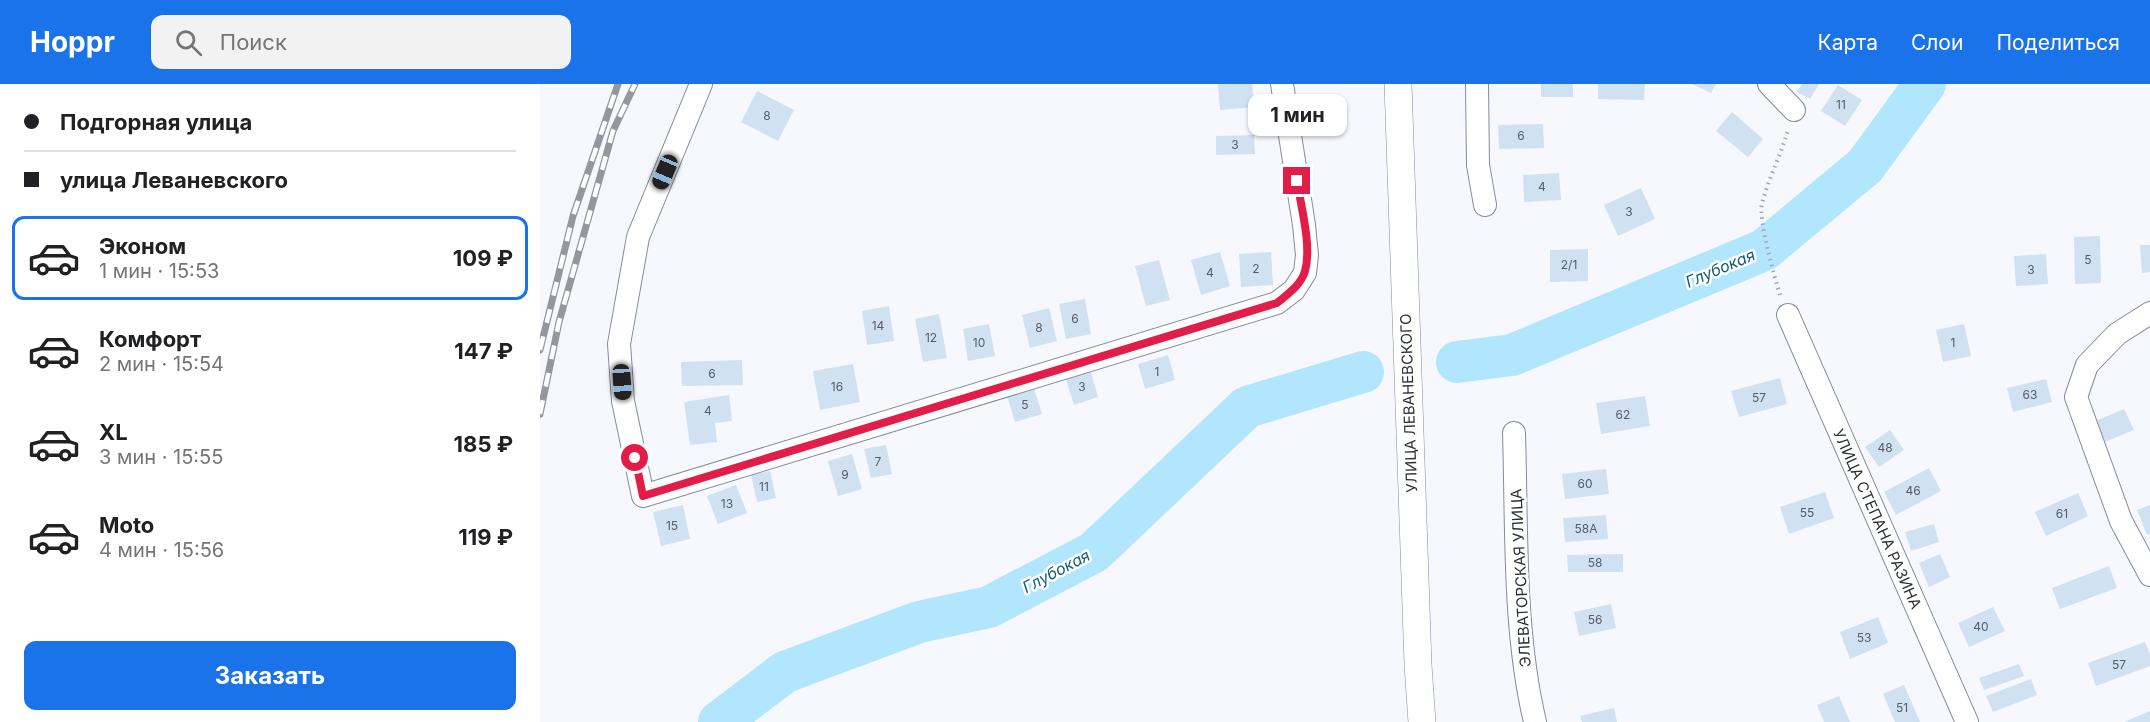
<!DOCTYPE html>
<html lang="ru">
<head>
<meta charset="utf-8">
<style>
	:root { --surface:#fff; --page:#f2f2f2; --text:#202124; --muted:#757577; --line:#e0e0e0; --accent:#1a73e8 }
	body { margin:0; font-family:Inter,sans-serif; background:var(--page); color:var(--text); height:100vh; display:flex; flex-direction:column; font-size:22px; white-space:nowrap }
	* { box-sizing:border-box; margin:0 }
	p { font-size:20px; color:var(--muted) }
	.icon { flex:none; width:33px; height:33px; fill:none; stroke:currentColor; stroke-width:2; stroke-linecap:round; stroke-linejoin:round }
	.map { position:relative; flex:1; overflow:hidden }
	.details { display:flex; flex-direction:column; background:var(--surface); width:540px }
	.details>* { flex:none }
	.guide { display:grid; align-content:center; height:132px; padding:0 24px; background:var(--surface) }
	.end { position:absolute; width:27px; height:27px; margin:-14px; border:8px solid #e11d48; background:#fff; box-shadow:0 0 0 3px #fff }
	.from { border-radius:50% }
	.bubble { position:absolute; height:42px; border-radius:12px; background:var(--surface); box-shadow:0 2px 4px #0004; font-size:20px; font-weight:700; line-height:42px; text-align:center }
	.car { position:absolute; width:18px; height:36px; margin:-18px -9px; border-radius:8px; box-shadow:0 0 4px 2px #0007; background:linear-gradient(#222 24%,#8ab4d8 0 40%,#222 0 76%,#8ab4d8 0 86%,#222 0) }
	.guide b { display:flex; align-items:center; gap:21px; height:57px; font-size:22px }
	.guide b+b { border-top:2px solid var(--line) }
	.guide i { width:15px; height:15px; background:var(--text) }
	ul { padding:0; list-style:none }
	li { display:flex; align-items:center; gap:18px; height:84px; margin:0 12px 9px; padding:0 12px; border:3px solid transparent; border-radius:12px }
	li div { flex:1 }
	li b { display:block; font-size:22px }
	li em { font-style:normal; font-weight:700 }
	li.selected { border-color:var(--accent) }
	li>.icon { width:54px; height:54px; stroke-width:1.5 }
	.action { display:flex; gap:12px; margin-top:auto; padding:12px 24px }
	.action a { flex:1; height:69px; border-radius:12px; background:var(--accent); color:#fff; font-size:24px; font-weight:700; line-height:69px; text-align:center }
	header { display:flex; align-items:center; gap:36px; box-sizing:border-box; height:84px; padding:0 30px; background:var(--accent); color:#fff }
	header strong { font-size:28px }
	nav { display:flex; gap:33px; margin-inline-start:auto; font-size:21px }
	.search { width:420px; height:54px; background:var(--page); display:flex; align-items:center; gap:15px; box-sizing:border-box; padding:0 21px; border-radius:12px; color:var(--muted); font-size:22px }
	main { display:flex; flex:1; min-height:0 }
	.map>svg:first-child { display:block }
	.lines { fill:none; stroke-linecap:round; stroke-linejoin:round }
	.river { stroke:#b2e6fe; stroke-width:42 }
	.building { fill:#d0e1f2 }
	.minor-casing { stroke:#838b9e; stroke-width:24 }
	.tertiary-casing { stroke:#838b9e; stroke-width:28 }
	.path { stroke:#a4a6ac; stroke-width:4; stroke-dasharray:1.5 4.5; stroke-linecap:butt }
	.minor { stroke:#fff; stroke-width:22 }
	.tertiary { stroke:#fff; stroke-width:27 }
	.rail-casing { stroke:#94979d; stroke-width:7 }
	.rail { stroke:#fff; stroke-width:4.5; stroke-dasharray:14; stroke-linecap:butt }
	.route { stroke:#e11d48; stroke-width:8 }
	.labels { text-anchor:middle; stroke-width:5; stroke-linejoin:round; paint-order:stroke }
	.number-label { font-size:12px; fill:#555c66 }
	.street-label { font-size:15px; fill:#2c2f37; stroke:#fff }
	.water-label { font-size:16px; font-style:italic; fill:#125d77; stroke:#fff }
</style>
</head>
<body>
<header>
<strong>Hoppr</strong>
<div class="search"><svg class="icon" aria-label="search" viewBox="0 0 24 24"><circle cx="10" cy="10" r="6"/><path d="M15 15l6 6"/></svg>Поиск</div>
<nav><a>Карта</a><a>Слои</a><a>Поделиться</a></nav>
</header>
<main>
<section class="details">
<div class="guide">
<b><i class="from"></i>Подгорная улица</b>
<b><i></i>улица Леваневского</b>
</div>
<ul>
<li class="selected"><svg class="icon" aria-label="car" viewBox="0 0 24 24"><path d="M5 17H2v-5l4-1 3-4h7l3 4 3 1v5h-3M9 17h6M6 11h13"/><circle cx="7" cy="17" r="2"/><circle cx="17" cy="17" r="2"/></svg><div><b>Эконом</b><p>1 мин · 15:53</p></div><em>109 ₽</em></li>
<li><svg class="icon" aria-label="car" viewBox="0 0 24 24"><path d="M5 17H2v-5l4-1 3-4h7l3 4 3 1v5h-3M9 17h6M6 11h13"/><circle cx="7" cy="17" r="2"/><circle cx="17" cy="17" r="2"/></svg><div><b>Комфорт</b><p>2 мин · 15:54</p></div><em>147 ₽</em></li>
<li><svg class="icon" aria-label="car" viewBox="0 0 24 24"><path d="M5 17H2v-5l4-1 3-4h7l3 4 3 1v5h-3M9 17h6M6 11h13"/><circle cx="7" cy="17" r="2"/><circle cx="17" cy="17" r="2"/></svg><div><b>XL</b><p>3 мин · 15:55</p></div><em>185 ₽</em></li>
<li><svg class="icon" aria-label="car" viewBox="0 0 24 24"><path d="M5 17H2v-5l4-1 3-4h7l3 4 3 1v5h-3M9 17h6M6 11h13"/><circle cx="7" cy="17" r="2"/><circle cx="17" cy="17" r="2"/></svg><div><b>Moto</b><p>4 мин · 15:56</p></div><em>119 ₽</em></li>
</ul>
<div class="action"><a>Заказать</a></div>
</section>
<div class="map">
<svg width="1610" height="638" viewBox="0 0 1610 638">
	<rect width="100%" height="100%" fill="#f6f8fd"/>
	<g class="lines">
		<g class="river">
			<polyline points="917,278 972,271 1224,166 1325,82 1385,0"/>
			<polyline points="179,638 245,588 379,538 449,523 554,468 707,323 823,288"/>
		</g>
	</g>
	<g class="building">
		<polygon points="678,0 712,0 714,23 680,26"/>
		<rect x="1001" y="0" width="32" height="13"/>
		<polygon points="1058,0 1105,0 1104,16 1058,15"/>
		<polygon points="1152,0 1176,0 1171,9"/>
		<polygon points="1262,0 1279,0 1270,15 1257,8"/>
		<polygon points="1298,1 1322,16 1305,42 1281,27"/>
		<polygon points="217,7 254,26 238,57 201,38"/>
		<polygon points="1192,28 1223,55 1208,73 1176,47"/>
		<polygon points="1003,40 1004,64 959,65 958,41"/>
		<polygon points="714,51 715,70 676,71 676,52"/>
		<polygon points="1019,89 1021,116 984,118 983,91"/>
		<polygon points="1101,104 1115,135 1078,152 1064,121"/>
		<polygon points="1560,152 1561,199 1535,200 1534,153"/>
		<polygon points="1600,161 1610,161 1610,188 1602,189"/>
		<polygon points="1048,165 1048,197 1010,198 1010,166"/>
		<polygon points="680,168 690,202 661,211 651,176"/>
		<polygon points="731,168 733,201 701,203 699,170"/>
		<polygon points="1506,170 1508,200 1476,202 1474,172"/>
		<polygon points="619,176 630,216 606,222 595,182"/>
		<polygon points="545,215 551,250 526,255 519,220"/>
		<polygon points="349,222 354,257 327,261 322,227"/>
		<polygon points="509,224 517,257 490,264 482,231"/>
		<polygon points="399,230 407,274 383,278 375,235"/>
		<polygon points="449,240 455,272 428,277 423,245"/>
		<polygon points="1424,240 1431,272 1403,278 1396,246"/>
		<polygon points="628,271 635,296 605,305 598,280"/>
		<polygon points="202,276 203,301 142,302 141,278"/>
		<polygon points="313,280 320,318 280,326 273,287"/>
		<polygon points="550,285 558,313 534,321 525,292"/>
		<polygon points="1240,294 1247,320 1199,333 1191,307"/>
		<polygon points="1506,295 1512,318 1473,328 1467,304"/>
		<polygon points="494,304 502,330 475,338 467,312"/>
		<polygon points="189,311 192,337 175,339 177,358 150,361 144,318"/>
		<polygon points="1105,312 1110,342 1061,350 1056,319"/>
		<polygon points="1584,325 1594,346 1562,359 1553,338"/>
		<polygon points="1350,346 1364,366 1339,383 1325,363"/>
		<polygon points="346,361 352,390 331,394 324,365"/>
		<polygon points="312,370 322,405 298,412 288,377"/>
		<polygon points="1389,384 1401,407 1356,431 1344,408"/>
		<polygon points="1066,385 1069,410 1025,415 1022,390"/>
		<polygon points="230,387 236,414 217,418 211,391"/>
		<polygon points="196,401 207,429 178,440 167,412"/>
		<polygon points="1285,408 1294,434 1249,450 1240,423"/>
		<polygon points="1538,409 1548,432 1506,452 1495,428"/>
		<polygon points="143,421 150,455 121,462 113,428"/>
		<polygon points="1610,421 1610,450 1607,451 1597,426"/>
		<polygon points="1066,431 1068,455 1025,458 1023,434"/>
		<polygon points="1394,440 1399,458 1371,467 1365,448"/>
		<polygon points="1083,470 1083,488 1028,488 1027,471"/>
		<polygon points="1400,470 1410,493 1389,503 1379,479"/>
		<polygon points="1569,482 1577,504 1520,525 1512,504"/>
		<polygon points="1071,520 1076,544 1039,552 1034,528"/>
		<polygon points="1453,523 1465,547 1429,563 1418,539"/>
		<polygon points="1338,533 1348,559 1310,575 1300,548"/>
		<polygon points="1605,558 1610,570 1610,582 1556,602 1548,579"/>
		<polygon points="1479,580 1484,592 1444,606 1439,594"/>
		<polygon points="1491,595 1497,611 1453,628 1446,612"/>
		<polygon points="1364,601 1380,638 1355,638 1343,610"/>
		<polygon points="1299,612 1310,638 1284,638 1277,621"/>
		<polygon points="1074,624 1077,638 1042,638 1040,632"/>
		<polygon points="1610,627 1610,638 1584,638"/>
	</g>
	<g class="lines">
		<defs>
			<g id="minor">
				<polyline points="161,0 98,153 79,260 83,317 103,412 737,219 754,206 765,189 767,171 764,141 742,0"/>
				<polyline points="937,0 938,81 945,121"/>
				<polyline points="1229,0 1254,26"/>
				<polyline points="1610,229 1577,250 1547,281 1536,313 1581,437 1610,491"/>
				<polyline points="1248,231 1427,638"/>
				<path d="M974,349C977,445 973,545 995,638"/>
			</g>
			<polyline id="tertiary" points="858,0 878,581 882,638"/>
		</defs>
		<use href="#minor" class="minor-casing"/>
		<use href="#tertiary" class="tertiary-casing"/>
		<path class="path" d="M1240,211C1235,195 1218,134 1222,120C1228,95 1241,71 1248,46"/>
		<use href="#minor" class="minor"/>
		<use href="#tertiary" class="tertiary"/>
		<defs>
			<g id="rail">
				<polyline points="0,266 33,132 78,0"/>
				<polyline points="0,330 19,238 73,47 95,0"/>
			</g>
		</defs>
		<use href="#rail" class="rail-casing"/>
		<use href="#rail" class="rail"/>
	</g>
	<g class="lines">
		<path class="route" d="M95,374L103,412L737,219C748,210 761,201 765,187C772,162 761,123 757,97"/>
	</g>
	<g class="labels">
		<g class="number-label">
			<text x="1301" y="25">11</text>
			<text x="227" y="36">8</text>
			<text x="981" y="56">6</text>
			<text x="695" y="65">3</text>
			<text x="1002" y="107">4</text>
			<text x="1089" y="132">3</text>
			<text x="1548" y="180">5</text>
			<text x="1029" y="185">2/1</text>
			<text x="716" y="189">2</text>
			<text x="1491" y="190">3</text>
			<text x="670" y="193">4</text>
			<text x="535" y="239">6</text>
			<text x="338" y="246">14</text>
			<text x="499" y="248">8</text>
			<text x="391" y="258">12</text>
			<text x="439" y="263">10</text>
			<text x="1413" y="263">1</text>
			<text x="617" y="292">1</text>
			<text x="172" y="294">6</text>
			<text x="297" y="307">16</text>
			<text x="542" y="307">3</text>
			<text x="1490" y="315">63</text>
			<text x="1219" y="318">57</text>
			<text x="485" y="325">5</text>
			<text x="168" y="331">4</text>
			<text x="1083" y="335">62</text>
			<text x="1345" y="368">48</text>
			<text x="338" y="382">7</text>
			<text x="305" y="395">9</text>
			<text x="1045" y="404">60</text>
			<text x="224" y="407">11</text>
			<text x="1373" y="411">46</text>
			<text x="187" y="424">13</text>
			<text x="1267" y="433">55</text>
			<text x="1522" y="434">61</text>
			<text x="132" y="446">15</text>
			<text x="1046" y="449">58А</text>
			<text x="1055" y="483">58</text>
			<text x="1055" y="540">56</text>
			<text x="1441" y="547">40</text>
			<text x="1324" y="558">53</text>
			<text x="1579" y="585">57</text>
			<text x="1362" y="628">51</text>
		</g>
		<g class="street-label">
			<text transform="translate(869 319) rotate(-92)" y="5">УЛИЦА ЛЕВАНЕВСКОГО</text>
			<text transform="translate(1337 435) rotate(66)" y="5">УЛИЦА СТЕПАНА РАЗИНА</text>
			<text transform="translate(981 494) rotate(-93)" y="5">ЭЛЕВАТОРСКАЯ УЛИЦА</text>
		</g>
		<g class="water-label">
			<text transform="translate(1180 184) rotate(-23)" y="6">Глубокая</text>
			<text transform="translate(516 487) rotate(-28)" y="6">Глубокая</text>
		</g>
	</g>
</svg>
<i class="end from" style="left:95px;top:374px"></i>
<i class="end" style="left:757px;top:97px"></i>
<div class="bubble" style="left:708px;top:10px;width:99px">1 мин</div>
<i class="car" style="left:125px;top:88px;rotate:203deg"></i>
<i class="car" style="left:82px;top:298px;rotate:176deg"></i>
</div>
</main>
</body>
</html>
